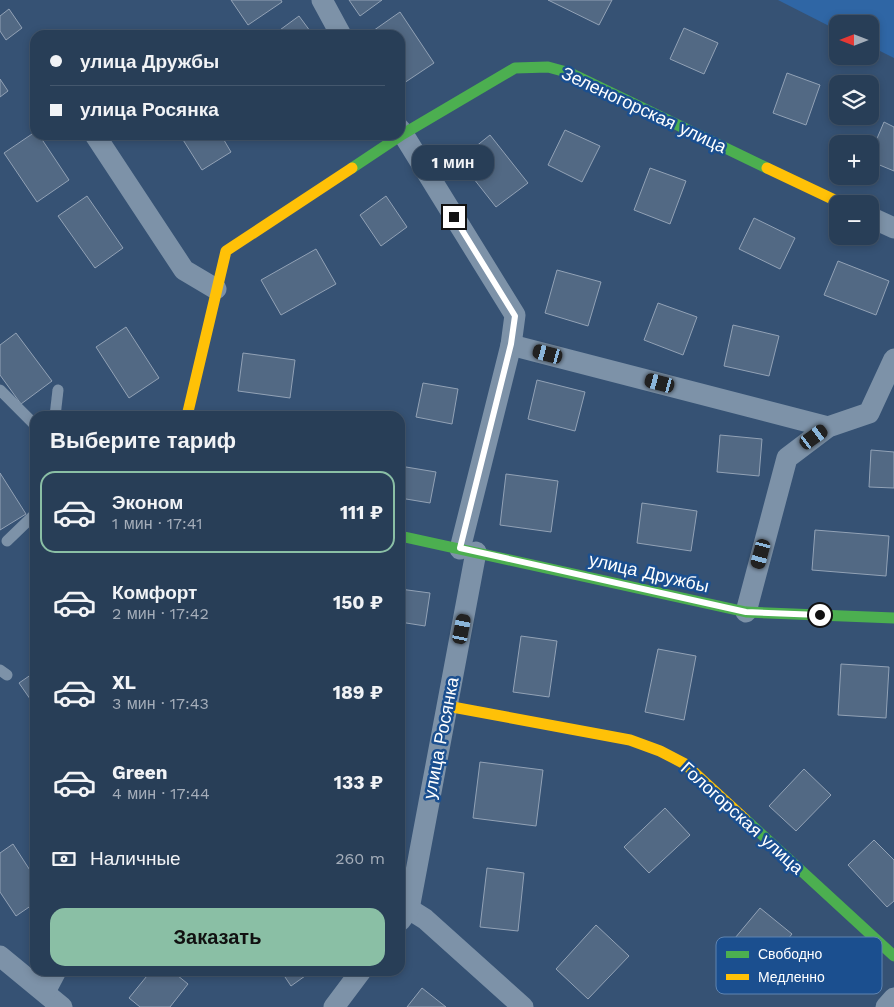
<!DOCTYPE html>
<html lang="ru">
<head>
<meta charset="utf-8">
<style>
  :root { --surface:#283e57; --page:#344961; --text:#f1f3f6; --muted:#a5aeba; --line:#44576d; --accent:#8abfa5 }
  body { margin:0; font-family:"Work Sans",sans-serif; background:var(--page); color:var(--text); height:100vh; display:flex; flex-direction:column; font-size:19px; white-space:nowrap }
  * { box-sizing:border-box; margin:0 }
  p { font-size:16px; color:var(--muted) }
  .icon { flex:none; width:28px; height:28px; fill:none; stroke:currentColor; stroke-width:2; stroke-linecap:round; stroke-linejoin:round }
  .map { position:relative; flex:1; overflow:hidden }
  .sheet { position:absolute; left:30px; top:411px; width:375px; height:565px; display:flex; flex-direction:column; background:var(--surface); border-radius:15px; box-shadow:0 2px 8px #0003,0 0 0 1px var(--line) }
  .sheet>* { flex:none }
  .top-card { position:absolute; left:30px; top:30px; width:375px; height:110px; border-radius:15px; box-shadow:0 2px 8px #0003,0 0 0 1px var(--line); display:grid; align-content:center; height:110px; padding:0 20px; background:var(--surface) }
  .needle { width:32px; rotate:270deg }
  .fabs { position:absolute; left:829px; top:15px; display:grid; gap:10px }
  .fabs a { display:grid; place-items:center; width:50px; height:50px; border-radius:10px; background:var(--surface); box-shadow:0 2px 8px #0003,0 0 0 1px var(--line); font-size:25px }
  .end { position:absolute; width:22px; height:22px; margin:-11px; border:6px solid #fff; background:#111; box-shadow:0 0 0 2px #111 }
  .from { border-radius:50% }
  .bubble { position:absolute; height:35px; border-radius:15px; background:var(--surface); box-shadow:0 2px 8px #0003,0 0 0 1px var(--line); font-size:16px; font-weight:700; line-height:35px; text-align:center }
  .car { position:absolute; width:15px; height:30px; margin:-15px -8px; border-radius:6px; box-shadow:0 0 4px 1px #0007; background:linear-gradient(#222 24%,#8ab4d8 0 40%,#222 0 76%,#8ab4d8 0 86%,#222 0) }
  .top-card b { display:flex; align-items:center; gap:18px; height:48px; font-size:19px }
  .top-card b+b { border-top:1px solid var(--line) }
  .top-card i { width:12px; height:12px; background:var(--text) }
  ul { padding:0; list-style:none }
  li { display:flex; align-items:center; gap:15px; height:82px; margin:0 10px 8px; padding:0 10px; border:2px solid transparent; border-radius:15px }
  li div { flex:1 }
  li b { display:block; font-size:19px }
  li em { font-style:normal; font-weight:700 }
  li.current { border-color:var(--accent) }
  li>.icon { width:45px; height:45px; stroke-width:1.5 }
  h2 { padding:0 20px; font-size:22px; line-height:60px }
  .pay { display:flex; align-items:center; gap:12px; height:55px; padding:0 20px; font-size:19px }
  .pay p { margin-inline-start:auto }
  .button { display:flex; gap:10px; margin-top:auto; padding:10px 20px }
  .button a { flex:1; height:58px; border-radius:15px; background:var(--accent); color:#111; font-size:20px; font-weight:700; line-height:58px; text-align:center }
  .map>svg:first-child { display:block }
  .green { fill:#2f66a5 }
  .building { fill:#526984; stroke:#92a2b6 }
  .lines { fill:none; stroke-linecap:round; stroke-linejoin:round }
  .lane { stroke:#7d92a8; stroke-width:11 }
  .street { stroke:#7d92a8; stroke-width:21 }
  .fast { stroke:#4caf50; stroke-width:11 }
  .slow { stroke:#ffc107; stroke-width:11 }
  .route { stroke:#fff; stroke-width:6 }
  .labels { text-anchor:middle; stroke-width:5; stroke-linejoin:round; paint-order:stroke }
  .street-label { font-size:18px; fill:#fff; stroke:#1b4f8f }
  .key { fill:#1b4f8f; stroke:#5f84b1; stroke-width:1 }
  .key-label { font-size:14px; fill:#fff }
</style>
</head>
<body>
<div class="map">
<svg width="894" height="1007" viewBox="0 0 894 1007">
  <rect width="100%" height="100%" fill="#365274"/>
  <path class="green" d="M778,0H894V58L870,46V24H838L837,30Z"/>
  <g class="building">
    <path d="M231,0H281L282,2L248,25Z"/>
    <path d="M349,0H382L360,16Z"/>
    <path d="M548,0H612L599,25Z"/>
    <path d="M9,9L22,28L6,40L0,31V16Z"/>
    <path d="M400,12L434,63L404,83L400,77V35H372L370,33Z"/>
    <path d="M299,16L313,35H273Z"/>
    <path d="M684,28L718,43L704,74L670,59Z"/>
    <path d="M787,73L820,85L806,125L773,113Z"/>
    <path d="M0,79L8,91L0,97Z"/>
    <path d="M884,122L894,127V171L870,161V155Z"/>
    <path d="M565,130L600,146L582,182L548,165Z"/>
    <path d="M35,132V135H39L69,180L37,202L4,153Z"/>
    <path d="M180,135H221L231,152L202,170Z"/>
    <path d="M490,135L528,183L496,207L459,160Z"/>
    <path d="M650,168L686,181L670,224L634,210Z"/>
    <path d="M87,196L123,248L95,268L58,216Z"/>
    <path d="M386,196L407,227L381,246L360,215Z"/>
    <path d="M754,218L795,238L780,269L739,249Z"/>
    <path d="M316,249L336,284L281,315L261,280Z"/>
    <path d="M838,261L889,281L876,315L824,295Z"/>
    <path d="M557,270L601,282L588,326L545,313Z"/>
    <path d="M658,303L697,317L683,355L644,340Z"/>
    <path d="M733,325L779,336L769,376L724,366Z"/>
    <path d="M126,327L159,378L129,398L96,347Z"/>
    <path d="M16,333L52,381L21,404L0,375V345Z"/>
    <path d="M243,353L295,360L290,398L238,391Z"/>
    <path d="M537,380L585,392L575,431L528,419Z"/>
    <path d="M423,383L458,389L452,424L416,417Z"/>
    <path d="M720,435L762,439L759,476L717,472Z"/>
    <path d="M871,450L894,452V488L869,487Z"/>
    <path d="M400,466L436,472L430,503L400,498Z"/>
    <path d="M0,473L26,514L0,530Z"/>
    <path d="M506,474L558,481L551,532L500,525Z"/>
    <path d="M642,503L697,511L691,551L637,543Z"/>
    <path d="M815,530L889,536L886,576L812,570Z"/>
    <path d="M400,589L430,593L425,626L400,622Z"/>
    <path d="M521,636L557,641L549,697L513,692Z"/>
    <path d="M658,649L696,656L684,720L645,712Z"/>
    <path d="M841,664L889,667L886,718L838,715Z"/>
    <path d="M35,672V706L19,683Z"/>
    <path d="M480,762L543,770L536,826L473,818Z"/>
    <path d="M804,769L831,795L796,831L769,806Z"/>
    <path d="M665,808L690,835L649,873L624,847Z"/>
    <path d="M874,840L894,860V901L887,907L848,865Z"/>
    <path d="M13,844L35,878V903L16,916L0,892V853Z"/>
    <path d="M487,868L524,873L518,931L480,927Z"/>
    <path d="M760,908L792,934L762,970L730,944Z"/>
    <path d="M596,925L629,956L588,999L556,969Z"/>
    <path d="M151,971H172L188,984L170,1007H140L129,998Z"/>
    <path d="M281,971H312L291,986Z"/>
    <path d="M422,988L446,1007H407Z"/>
  </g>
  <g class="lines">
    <g class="lane">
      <path d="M0,390L35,425"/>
      <path d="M55,416L58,390"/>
      <path d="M7,541L35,514"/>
      <path d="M0,670L7,675"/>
    </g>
    <g class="street">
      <path d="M322,0L341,35"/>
      <path d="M400,129L515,315L511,345L460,549"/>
      <path d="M95,135L184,270L216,289"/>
      <path d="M870,217L894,228"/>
      <path d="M511,345L828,427"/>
      <path d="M746,612L787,458L828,427L869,413L894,359"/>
      <path d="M409,909L425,919L523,1007"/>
      <path d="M400,921L409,909L476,552"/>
      <path d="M0,956L62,1007"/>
      <path d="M45,992L56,971"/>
      <path d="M334,1007L361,971"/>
      <path d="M886,1007L894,998"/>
    </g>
    <g class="fast">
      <path d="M352,168L403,134L515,68L548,67L570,73L767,168"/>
      <path d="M400,536L746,612L894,618"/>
      <path d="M745,819L894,956"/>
    </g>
    <g class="slow">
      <path d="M767,168L843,204"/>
      <path d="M187,416L226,251L352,168"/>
      <path d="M447,706L630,740L660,751L685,764L745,819"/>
    </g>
  </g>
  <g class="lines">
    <path class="route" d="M454,217L515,316L511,344L460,548L746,612L820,615"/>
  </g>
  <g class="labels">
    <g class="street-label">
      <text transform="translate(644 110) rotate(25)" y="6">Зеленогорская улица</text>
      <text transform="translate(649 573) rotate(13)" y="6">улица Дружбы</text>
      <text transform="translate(441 738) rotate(-79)" y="6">улица Росянка</text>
      <text transform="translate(742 818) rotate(42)" y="6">Гологорская улица</text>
    </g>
  </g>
  <rect x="716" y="937" width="166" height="57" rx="8" class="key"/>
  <rect x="726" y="951" width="23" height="7" fill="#4caf50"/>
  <rect x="726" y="974" width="23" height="6" fill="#ffc107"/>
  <g class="key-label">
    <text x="758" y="959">Свободно</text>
    <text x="758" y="982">Медленно</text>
  </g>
</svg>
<div class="fabs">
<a><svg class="needle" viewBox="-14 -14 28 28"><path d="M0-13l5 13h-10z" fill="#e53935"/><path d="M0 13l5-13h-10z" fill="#a5aeba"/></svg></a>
<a><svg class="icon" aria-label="layers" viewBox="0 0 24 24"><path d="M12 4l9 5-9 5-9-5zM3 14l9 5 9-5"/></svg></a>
<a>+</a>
<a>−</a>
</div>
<i class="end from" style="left:820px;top:615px"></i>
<i class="end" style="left:454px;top:217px"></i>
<div class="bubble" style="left:412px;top:145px;width:82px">1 мин</div>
<i class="car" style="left:548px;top:354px;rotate:285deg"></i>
<i class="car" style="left:660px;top:383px;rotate:285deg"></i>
<i class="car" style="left:814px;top:437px;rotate:54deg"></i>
<i class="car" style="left:761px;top:554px;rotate:195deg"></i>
<i class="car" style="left:462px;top:629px;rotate:11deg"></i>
<div class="top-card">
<b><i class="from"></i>улица Дружбы</b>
<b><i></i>улица Росянка</b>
</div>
<section class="sheet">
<h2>Выберите тариф</h2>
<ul>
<li class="current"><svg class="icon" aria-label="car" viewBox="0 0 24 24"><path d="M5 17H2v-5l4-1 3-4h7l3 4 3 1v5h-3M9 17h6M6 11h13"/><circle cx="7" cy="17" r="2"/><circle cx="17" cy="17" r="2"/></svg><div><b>Эконом</b><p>1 мин · 17:41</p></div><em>111 ₽</em></li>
<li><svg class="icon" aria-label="car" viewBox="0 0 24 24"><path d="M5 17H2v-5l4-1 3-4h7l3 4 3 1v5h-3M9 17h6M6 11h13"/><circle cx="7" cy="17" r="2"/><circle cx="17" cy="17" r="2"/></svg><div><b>Комфорт</b><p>2 мин · 17:42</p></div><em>150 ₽</em></li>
<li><svg class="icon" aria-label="car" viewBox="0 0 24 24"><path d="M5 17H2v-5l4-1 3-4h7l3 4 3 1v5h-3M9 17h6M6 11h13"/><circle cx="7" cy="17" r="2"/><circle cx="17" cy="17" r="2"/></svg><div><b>XL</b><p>3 мин · 17:43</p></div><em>189 ₽</em></li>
<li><svg class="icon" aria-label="car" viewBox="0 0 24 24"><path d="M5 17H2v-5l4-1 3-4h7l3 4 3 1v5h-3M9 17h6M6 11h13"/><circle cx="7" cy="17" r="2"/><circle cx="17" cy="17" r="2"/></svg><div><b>Green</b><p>4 мин · 17:44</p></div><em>133 ₽</em></li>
</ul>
<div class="pay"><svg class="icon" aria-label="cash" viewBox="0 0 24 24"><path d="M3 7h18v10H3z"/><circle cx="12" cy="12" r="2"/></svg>Наличные<p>260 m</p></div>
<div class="button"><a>Заказать</a></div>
</section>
</div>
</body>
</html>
